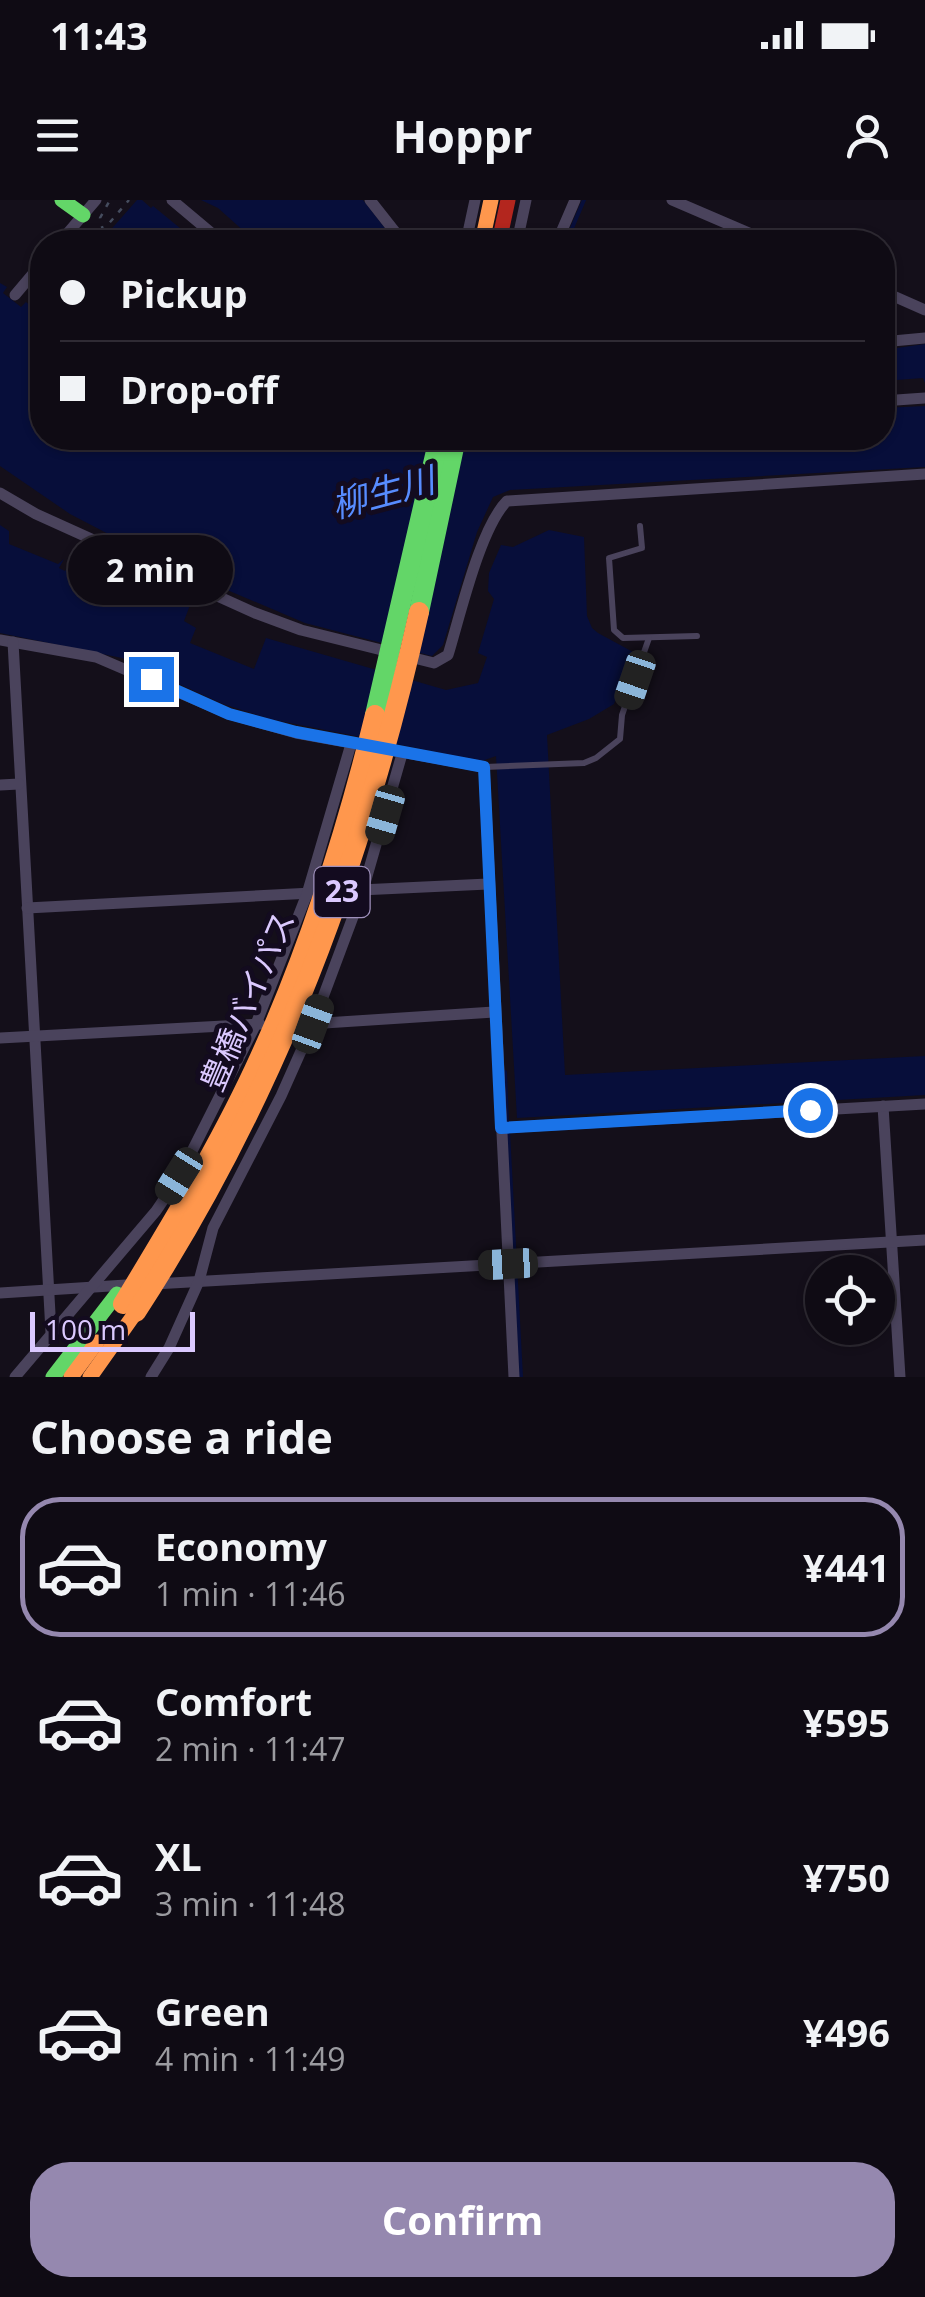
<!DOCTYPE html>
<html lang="en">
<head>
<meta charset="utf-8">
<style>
  :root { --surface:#0f0b14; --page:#18141d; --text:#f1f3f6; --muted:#9b9ba0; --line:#2f2b34; --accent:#9588af }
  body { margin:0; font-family:"Open Sans","Noto Sans JP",sans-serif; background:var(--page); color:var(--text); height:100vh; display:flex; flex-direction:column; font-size:38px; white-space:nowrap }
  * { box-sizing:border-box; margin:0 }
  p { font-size:32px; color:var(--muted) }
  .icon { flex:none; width:55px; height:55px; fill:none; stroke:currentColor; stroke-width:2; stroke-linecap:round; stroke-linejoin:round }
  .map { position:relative; height:1177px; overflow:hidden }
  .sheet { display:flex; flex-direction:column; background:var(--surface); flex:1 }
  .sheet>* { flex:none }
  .banner { position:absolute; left:30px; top:30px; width:865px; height:220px; border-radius:40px; box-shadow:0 2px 8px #0004,0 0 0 2px var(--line); display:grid; align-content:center; height:220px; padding:0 30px; background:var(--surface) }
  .tools { position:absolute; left:805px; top:1055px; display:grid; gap:20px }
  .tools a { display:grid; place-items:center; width:90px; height:90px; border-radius:50%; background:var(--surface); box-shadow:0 2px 8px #0004,0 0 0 2px var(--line); font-size:50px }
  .scale { position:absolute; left:30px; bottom:25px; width:165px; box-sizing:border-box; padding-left:10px; border:5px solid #dbc9ff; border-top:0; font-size:28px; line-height:35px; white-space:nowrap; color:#dbc9ff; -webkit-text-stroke:8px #130b1f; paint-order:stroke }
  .end { position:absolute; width:45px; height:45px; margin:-22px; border:12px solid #1a73e8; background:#fff; box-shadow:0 0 0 5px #fff }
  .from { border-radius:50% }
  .bubble { position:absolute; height:70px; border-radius:35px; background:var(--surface); box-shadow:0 2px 8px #0004,0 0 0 2px var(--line); font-size:32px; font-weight:700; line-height:70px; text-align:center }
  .car { position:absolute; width:30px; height:60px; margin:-30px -15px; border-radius:12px; box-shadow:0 0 8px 2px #0007; background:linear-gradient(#222 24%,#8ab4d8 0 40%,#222 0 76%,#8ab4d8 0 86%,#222 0) }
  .banner b { display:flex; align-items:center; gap:35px; height:95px; font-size:38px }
  .banner b+b { border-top:2px solid var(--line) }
  .banner i { width:25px; height:25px; background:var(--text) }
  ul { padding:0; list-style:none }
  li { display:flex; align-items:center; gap:30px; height:140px; margin:0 20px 15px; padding:0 10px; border:5px solid transparent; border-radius:40px }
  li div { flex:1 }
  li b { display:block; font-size:38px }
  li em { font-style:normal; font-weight:700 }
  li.on { border-color:var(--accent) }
  li>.icon { width:90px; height:90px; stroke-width:1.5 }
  h2 { padding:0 30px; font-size:45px; line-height:120px }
  .button { display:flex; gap:20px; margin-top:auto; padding:20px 30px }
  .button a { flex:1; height:115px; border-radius:40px; background:var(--accent); color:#fff; font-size:40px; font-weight:700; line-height:115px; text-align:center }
  .status { display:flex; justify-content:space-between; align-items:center; height:70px; padding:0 50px; background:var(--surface); direction:ltr }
  .status svg { height:28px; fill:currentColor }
  header { display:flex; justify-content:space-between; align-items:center; height:130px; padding:0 30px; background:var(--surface); font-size:45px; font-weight:700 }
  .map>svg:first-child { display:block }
  .water { fill:#070e3a }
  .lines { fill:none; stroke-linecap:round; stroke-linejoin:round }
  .stream { stroke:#070e3a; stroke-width:4 }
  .path { stroke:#454c5e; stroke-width:2.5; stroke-dasharray:5 8; stroke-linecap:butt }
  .lane { stroke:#4a435c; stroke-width:6 }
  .street { stroke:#4a435c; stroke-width:11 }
  .fast { stroke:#63d668; stroke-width:15 }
  .slow { stroke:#ff974d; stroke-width:15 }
  .jam { stroke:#b3261e; stroke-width:15 }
  .fast-bridge { stroke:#63d668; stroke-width:20 }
  .slow-bridge { stroke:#ff974d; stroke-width:20 }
  .route { stroke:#1a73e8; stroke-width:12 }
  .labels { text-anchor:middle; stroke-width:10; stroke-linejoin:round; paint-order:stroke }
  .shield { fill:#130b1f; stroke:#9f90bc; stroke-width:2.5 }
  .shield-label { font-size:30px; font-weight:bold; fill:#dbc9ff }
  .street-label { font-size:32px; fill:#dbc9ff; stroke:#130b1f }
  .water-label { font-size:35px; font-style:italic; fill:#578cff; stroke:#130b1f }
</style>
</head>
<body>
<div class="status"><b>11:43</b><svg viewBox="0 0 49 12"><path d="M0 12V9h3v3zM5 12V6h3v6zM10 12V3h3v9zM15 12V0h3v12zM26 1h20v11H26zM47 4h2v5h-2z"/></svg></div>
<header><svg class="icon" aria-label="menu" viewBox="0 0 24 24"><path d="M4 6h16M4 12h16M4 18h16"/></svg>Hoppr<svg class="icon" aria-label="person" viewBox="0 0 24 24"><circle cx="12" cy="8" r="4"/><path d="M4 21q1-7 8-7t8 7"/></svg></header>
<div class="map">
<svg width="925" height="1177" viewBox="0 0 925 1177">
  <rect width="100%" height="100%" fill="#140f1a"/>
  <g class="water">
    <path d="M137,0H142L151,8L153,6L197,42H100Z"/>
    <path d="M201,0H363L396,42H256L218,8Z"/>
    <path d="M0,83L7,87L3,93L21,107L26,102L39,113L42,109V238H882L883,208L925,206V267L510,290L493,297L477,332L443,445L432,456L305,423L166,364L70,314L0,266Z"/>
    <path d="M925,144V183L923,178L883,181V150Z"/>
    <path d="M0,325L9,331V344L58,364L64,359L59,368L65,371L69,365L89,374L103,370L190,405L184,421L196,428L190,443L254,469L266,438L446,490L478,483L487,457L478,453L494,399L488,391L489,373L501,345L513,347L549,330L584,337L587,416L592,428L598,433L633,452L614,504L589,519L547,535L565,875L925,856V895L517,918L496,556L482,561L270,519L223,504L122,458L0,433Z"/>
  </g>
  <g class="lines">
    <g class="stream">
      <path d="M566,42L584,0"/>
      <path d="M505,872L507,923"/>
      <path d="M508,932L521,1177"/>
    </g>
    <g class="path">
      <path d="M103,31L100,18L110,0"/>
      <path d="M93,42L129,0"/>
      <path d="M38,106L42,100"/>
    </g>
    <g class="lane">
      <path d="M640,326L642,348L609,358L614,430L623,438L697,436"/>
      <path d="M485,567L584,563L596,558L620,539L622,515L649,438"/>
    </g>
    <g class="street">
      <path d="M172,0L222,42"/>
      <path d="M370,0L403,42"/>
      <path d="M672,0L770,42"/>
      <path d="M60,42L96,0"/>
      <path d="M466,42L475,0"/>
      <path d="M517,42L526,0"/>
      <path d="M557,42L575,0"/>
      <path d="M882,91L925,110"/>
      <path d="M15,95L42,63"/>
      <path d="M882,142L925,138"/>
      <path d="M882,201L925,198"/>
      <path d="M0,293L36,314L255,413L301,430L434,463L448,455C460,416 480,328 507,301L925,274"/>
      <path d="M0,440L96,457L229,514L296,533L484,567L514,1177"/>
      <path d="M13,442L51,1132"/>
      <path d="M0,585L19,584"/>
      <path d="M360,690L488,684"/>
      <path d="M27,708L312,693"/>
      <path d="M309,824L494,812"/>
      <path d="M0,838L260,824"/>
      <path d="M883,906L900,1177"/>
      <path d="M501,928L925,904"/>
      <path d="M154,1084L925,1040"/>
      <path d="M0,1093L126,1085"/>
      <path d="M15,1177L156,1011L179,977L256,824L307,694L351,544"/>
      <path d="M151,1177L169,1148L199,1081L213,1028L281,896L313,824L363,690L402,554"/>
    </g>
    <g class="fast">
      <path d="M62,0L83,15"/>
      <path d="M53,1177L117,1094"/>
    </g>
    <g class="slow">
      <path d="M482,42L491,0"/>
      <path d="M71,1177L97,1142"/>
      <path d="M90,1177L136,1112"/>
    </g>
    <path class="jam" d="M499,42L508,0"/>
    <g class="fast-bridge">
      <path d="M419,412L456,238"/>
      <path d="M375,515L439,238"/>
    </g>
    <g class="slow-bridge">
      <path d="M123,1104C169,1028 216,951 254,870C307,757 345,637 375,515"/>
      <path d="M136,1112C277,896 363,663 419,412"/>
    </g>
  </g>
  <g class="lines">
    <path class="route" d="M151,479L229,514L296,532L484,567L501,928L810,910"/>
  </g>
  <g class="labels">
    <rect class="shield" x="314.5" y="667" width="55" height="50" rx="8"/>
    <g class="shield-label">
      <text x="342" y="702">23</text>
    </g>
    <g class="street-label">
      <text transform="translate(248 801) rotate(-67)" y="11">豊橋バイパス</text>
    </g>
    <g class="water-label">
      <text transform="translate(383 293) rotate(-15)" y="12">柳生川</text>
    </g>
  </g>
</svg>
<div class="tools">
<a><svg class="icon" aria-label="locate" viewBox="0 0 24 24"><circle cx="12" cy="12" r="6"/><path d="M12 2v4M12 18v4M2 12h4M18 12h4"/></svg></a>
</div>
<div class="scale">100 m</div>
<i class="end from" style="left:810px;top:910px"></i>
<i class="end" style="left:151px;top:479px"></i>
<div class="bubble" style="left:68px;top:335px;width:165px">2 min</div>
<i class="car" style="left:635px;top:480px;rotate:199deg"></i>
<i class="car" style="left:385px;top:615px;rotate:196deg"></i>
<i class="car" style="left:313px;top:824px;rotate:20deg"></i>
<i class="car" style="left:179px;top:976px;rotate:212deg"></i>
<i class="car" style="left:508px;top:1064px;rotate:267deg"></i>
<div class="banner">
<b><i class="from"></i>Pickup</b>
<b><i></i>Drop-off</b>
</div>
</div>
<section class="sheet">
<h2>Choose a ride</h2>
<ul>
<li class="on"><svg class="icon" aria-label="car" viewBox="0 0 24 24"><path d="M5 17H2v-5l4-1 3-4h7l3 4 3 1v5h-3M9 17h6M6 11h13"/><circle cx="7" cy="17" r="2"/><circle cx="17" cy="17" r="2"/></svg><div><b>Economy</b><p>1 min · 11:46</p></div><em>¥441</em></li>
<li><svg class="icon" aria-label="car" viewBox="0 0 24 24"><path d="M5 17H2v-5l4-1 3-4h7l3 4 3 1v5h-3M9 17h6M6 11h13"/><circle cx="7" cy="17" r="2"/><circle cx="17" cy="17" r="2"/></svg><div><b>Comfort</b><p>2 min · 11:47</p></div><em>¥595</em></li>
<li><svg class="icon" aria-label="car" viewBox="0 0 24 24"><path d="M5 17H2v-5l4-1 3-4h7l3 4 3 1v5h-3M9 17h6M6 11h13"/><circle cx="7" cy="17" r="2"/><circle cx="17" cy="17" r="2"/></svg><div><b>XL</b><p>3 min · 11:48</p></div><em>¥750</em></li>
<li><svg class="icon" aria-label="car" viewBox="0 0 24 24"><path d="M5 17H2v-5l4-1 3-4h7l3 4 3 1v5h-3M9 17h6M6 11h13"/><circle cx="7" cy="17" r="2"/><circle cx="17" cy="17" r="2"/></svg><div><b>Green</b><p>4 min · 11:49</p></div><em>¥496</em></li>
</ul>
<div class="button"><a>Confirm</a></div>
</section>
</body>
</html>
